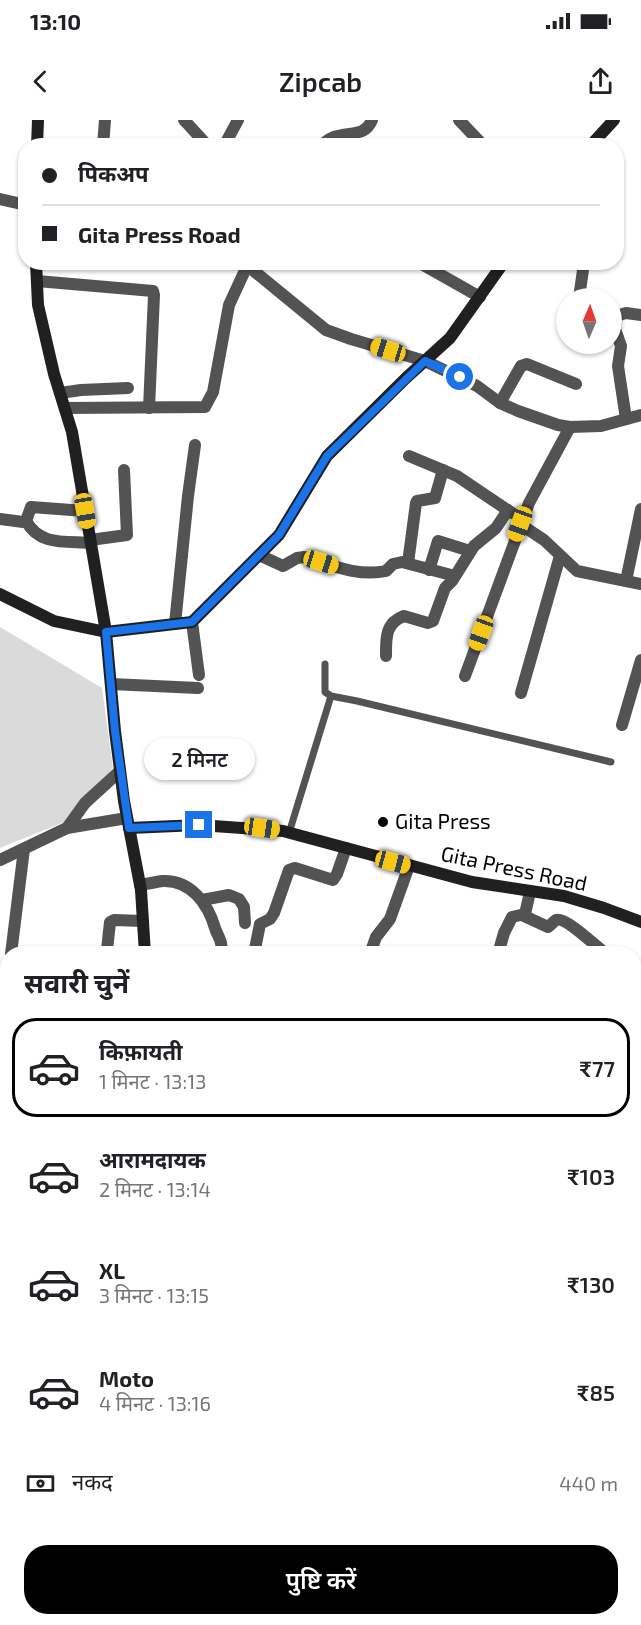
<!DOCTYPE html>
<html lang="hi">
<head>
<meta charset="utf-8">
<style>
  :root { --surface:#fff; --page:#f2f2f2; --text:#202124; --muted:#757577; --line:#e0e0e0; --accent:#000 }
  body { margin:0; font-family:"Exo 2","Noto Sans Devanagari",sans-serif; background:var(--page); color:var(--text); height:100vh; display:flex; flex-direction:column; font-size:22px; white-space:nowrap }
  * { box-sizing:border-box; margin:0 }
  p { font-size:20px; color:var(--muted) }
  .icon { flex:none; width:33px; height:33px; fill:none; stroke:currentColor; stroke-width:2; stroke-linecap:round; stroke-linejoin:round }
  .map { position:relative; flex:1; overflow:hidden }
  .side { position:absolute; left:0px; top:826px; width:642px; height:680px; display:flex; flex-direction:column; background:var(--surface); border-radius:24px 24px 0 0; box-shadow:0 2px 4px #0004 }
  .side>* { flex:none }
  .hud { position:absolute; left:18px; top:18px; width:606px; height:132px; border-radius:24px; box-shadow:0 2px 4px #0004; display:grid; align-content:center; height:132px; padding:0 24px; background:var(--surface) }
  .needle { width:39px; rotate:2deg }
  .buttons { position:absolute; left:556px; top:168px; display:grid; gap:12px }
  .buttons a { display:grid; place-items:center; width:66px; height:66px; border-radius:50%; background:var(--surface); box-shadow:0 2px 4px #0004; font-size:30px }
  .end { position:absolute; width:27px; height:27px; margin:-14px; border:8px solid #1a73e8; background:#fff; box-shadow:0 0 0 3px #fff }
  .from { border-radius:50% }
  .bubble { position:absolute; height:42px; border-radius:21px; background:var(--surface); box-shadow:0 2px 4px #0004; font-size:20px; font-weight:600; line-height:42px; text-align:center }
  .car { position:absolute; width:18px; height:36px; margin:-18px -9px; border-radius:8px; box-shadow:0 0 4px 2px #0007; background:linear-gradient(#f5c518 24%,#345 0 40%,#f5c518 0 76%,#345 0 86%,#f5c518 0) }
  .hud b { display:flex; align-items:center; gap:21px; height:57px; font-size:22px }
  .hud b+b { border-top:2px solid var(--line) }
  .hud i { width:15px; height:15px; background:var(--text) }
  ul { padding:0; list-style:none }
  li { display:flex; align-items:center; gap:18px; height:99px; margin:0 12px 9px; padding:0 12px; border:3px solid transparent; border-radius:24px }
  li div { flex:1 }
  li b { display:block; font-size:22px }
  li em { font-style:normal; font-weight:600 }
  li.on { border-color:var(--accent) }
  li>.icon { width:54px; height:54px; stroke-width:1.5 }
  h2 { padding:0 24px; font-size:27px; line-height:72px }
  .pay { display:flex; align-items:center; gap:15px; height:66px; padding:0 24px; font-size:22px }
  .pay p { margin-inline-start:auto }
  .primary-button { display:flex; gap:12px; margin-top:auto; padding:12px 24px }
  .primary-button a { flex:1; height:69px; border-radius:24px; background:var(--accent); color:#fff; font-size:24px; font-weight:600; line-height:69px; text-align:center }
  .status { display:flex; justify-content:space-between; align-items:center; height:42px; padding:0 30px; background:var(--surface); direction:ltr }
  .status svg { height:16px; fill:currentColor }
  header { display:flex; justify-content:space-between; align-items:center; height:78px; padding:0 24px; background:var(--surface); font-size:27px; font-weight:600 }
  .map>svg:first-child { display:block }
  .green { fill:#dadada }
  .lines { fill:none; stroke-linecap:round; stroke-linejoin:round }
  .lane { stroke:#535353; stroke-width:7 }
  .street { stroke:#535353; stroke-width:12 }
  .secondary { stroke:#202020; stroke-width:12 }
  .route { stroke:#1a73e8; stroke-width:8 }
  .poi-dot { fill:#000; stroke:#fff; stroke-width:2 }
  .labels { text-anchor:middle; stroke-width:4.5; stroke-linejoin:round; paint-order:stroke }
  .poi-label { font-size:21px; fill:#000; stroke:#fff; text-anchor:start }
  .street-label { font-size:21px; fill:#000; stroke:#fff }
</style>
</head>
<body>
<div class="status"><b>13:10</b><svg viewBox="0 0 49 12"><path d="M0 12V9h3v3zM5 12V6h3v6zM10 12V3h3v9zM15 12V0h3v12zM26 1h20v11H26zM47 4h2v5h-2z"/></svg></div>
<header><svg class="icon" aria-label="back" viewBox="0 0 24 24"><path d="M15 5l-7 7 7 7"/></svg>Zipcab<svg class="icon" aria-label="share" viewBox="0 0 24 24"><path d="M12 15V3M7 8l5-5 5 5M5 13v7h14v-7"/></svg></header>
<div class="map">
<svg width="641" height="1505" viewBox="0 0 641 1505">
  <rect width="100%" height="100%" fill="#fff"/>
  <path class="green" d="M0,507L102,568L113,648L72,699L0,728Z"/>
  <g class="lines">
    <g class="lane">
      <path d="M325,544V572L331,576L357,581L611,642"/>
      <path d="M289,713L331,576"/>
    </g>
    <g class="street">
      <path d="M184,0L208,26"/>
      <path d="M459,0L479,21L480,26"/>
      <path d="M103,26L105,0"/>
      <path d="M224,26L238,0"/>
      <path d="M321,26C326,21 332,17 338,16C353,12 365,16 372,0"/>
      <path d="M0,79L26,85"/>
      <path d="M243,142L326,210L351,219L425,241L477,266L500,283L518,291L558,305L570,307L601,306L641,295"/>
      <path d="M418,142L480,177"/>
      <path d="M37,161L153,171L154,175L149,288"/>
      <path d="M579,178L583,150L581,142"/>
      <path d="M60,273L81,270L128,268"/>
      <path d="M500,283L521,246L527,244L576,264"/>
      <path d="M65,288L205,287L213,272L229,185L247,146"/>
      <path d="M626,299L618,246L621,226L615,209L616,200L619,195L626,193L641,195"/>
      <path d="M409,336L457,356L512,393"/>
      <path d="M0,399L23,402L26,401L31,387L85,391"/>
      <path d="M26,401C40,426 65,421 91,423"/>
      <path d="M520,404L544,420L577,451L641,464"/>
      <path d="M90,420L127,415L124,350"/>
      <path d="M259,435L283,446L297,438L304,437C331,445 358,457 386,451L393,444L402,442L455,456"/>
      <path d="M408,443L416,383L417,381L435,378L443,350"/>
      <path d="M429,450L438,421L470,431"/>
      <path d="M626,461L641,389"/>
      <path d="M192,502L199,555"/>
      <path d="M175,504L188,376L195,325"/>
      <path d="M386,536C386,518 385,503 404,496L428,503L433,501L445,468L452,461L474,426L496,408L508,390"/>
      <path d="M465,556L529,383L570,307"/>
      <path d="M111,564L198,568"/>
      <path d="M521,573L560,436"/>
      <path d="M622,605L641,540"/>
      <path d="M67,708L85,683L120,651"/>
      <path d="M0,740L67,708L127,698"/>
      <path d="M140,765C147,764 155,762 163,761C191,760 208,784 215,808C218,818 225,823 219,834"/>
      <path d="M202,780L229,775L239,779L244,787L245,803"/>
      <path d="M522,795L548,807C551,805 553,802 556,800C565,796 598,828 606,834"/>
      <path d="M11,834L24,729"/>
      <path d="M104,834L107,830L110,802L114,800L143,801"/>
      <path d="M254,834L260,804L270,799L274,793L289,750L295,748L333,760L337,754L346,728"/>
      <path d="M370,834L376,817L390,799L409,746"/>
      <path d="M498,834L504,813L512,797L525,794L530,772"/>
      <path d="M634,856L641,855"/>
      <path d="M0,866L8,852"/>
      <path d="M0,923C11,943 7,963 0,983"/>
      <path d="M634,966L641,964"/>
      <path d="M634,1033L641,1035"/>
      <path d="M0,1144L8,1146"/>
      <path d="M0,1245L6,1225L8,1204"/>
      <path d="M634,1263L641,1248"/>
      <path d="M0,1324L8,1325"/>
      <path d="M634,1391L641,1393"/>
      <path d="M0,1444L8,1435"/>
      <path d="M494,1498L503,1505"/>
      <path d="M143,1505L144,1498"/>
      <path d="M205,1505L207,1498"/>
      <path d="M289,1505L292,1498"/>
      <path d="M589,1505L590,1498"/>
    </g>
    <g class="secondary">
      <path d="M37,26L38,0"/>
      <path d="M590,26L614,0"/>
      <path d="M36,142L38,185L54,254L72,312L106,512L115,611L124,681L141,770L145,834"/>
      <path d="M0,474L54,501L106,512L192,502L279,415L327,336L406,258L450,218L504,142"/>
      <path d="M129,708L199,705L283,711L472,762L564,776L604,788L641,802"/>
      <path d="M634,1323L641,1325"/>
      <path d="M60,1498L61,1505"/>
      <path d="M396,1505L400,1498"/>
    </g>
  </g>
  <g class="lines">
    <path class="route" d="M199,705L129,708L115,611L106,512L192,502L279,415L327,336L425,241L460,257"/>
  </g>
  <circle class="poi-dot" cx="383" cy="702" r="6"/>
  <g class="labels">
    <g class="poi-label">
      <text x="395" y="709">Gita Press</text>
    </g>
    <g class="street-label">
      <text transform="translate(514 749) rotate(12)" y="7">Gita Press Road</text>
    </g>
  </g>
</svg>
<div class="buttons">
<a><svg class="needle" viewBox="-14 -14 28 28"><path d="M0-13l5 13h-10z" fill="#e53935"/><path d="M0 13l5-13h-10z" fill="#757577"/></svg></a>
</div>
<i class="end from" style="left:460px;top:257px"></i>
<i class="end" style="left:199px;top:705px"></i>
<div class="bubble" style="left:144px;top:618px;width:111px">2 मिनट</div>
<i class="car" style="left:388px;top:230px;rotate:287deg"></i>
<i class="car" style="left:85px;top:391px;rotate:170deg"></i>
<i class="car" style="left:520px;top:404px;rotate:200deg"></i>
<i class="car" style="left:321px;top:442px;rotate:107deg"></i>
<i class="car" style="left:481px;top:513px;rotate:200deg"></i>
<i class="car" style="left:262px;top:708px;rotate:98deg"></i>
<i class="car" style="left:393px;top:742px;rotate:105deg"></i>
<div class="hud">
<b><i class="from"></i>पिकअप</b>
<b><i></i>Gita Press Road</b>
</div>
<section class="side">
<h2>सवारी चुनें</h2>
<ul>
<li class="on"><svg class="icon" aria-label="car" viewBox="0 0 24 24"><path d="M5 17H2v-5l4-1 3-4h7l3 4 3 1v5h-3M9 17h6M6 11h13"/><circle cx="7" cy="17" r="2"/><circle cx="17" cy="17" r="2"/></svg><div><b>किफ़ायती</b><p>1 मिनट · 13:13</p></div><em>₹77</em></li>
<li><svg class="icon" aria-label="car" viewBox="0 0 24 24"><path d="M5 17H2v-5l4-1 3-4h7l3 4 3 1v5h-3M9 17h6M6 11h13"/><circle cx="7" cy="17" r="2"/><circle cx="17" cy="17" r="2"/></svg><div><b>आरामदायक</b><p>2 मिनट · 13:14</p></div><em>₹103</em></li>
<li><svg class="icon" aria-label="car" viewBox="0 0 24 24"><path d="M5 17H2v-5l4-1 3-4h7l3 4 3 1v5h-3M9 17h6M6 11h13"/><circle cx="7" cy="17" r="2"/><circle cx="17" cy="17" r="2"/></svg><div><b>XL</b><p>3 मिनट · 13:15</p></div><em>₹130</em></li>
<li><svg class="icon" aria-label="car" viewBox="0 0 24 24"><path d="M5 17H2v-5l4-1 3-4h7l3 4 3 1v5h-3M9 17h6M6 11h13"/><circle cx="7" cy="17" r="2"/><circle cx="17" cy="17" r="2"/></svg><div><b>Moto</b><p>4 मिनट · 13:16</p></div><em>₹85</em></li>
</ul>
<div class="pay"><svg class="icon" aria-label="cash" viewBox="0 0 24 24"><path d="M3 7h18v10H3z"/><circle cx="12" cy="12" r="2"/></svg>नकद<p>440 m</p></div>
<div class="primary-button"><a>पुष्टि करें</a></div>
</section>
</div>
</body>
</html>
